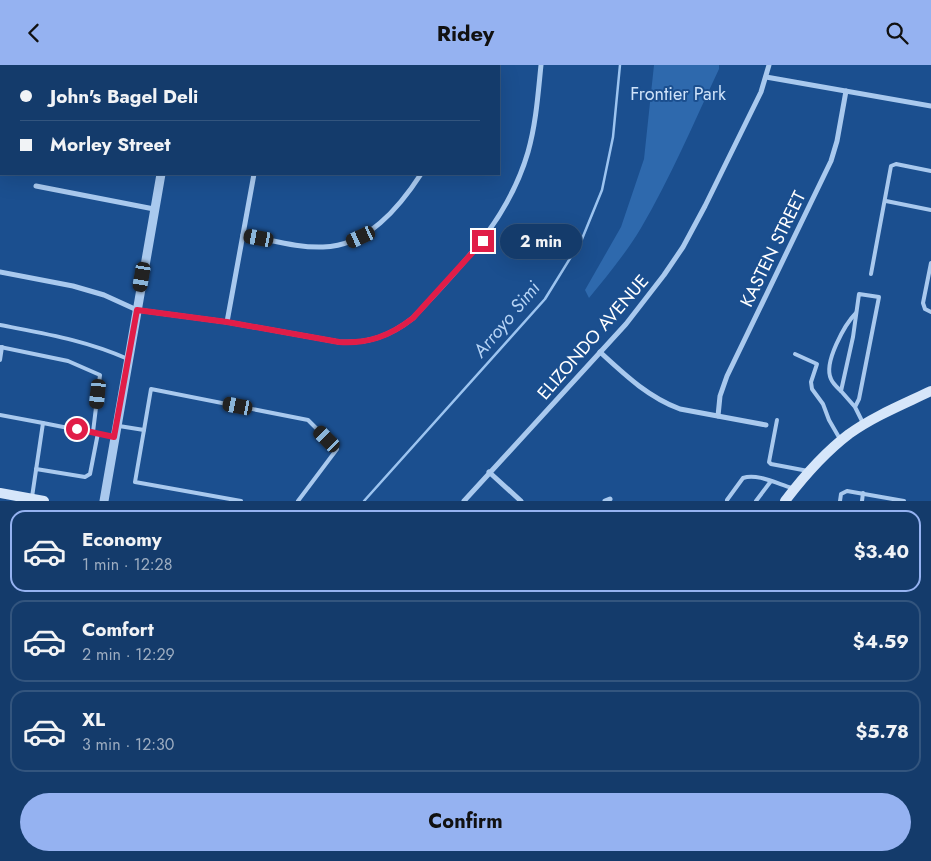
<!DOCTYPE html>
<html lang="en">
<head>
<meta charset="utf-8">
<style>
  :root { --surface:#143b6b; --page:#1d4271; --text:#f1f3f6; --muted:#9dadc1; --line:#33557e; --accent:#95b2f1 }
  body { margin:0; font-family:Jost,sans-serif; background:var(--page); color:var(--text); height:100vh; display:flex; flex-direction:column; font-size:19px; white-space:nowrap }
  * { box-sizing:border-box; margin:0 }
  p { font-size:16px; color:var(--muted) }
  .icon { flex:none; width:28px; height:28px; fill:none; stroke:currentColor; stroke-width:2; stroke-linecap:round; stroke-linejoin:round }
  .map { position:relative; height:436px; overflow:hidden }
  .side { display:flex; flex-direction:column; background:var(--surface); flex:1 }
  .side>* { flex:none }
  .banner { position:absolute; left:0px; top:0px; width:500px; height:110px; box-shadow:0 5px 20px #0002,0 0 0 1px var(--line); display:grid; align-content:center; height:110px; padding:0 20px; background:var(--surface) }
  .end { position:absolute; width:22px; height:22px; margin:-11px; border:6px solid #e11d48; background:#fff; box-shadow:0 0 0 2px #fff }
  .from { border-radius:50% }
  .bubble { position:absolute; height:35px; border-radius:18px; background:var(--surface); box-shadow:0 5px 20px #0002,0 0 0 1px var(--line); font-size:16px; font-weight:700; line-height:35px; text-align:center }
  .car { position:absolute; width:15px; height:30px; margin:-15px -8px; border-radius:6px; box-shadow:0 0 4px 1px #0007; background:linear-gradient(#222 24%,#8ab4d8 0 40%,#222 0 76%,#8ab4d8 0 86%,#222 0) }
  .banner b { display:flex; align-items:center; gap:18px; height:48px; font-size:19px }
  .banner b+b { border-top:1px solid var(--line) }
  .banner i { width:12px; height:12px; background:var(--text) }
  ul { padding:9px 0 0; list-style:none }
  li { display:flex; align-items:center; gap:15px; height:82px; margin:0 10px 8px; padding:0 10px; border:2px solid var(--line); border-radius:15px }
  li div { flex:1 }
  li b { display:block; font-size:19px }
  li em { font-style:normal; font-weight:700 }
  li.current { border-color:var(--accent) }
  li>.icon { width:45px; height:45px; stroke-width:1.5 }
  .button { display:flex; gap:10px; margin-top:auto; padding:10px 20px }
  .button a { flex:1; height:58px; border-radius:30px; background:var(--accent); color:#111; font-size:20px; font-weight:700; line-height:58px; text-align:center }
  header { display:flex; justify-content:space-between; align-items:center; height:65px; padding:0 20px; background:var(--accent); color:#111; font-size:22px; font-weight:700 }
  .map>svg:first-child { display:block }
  .green { fill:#2e69ad }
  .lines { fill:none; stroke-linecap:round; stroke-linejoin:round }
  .stream { stroke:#9cc4f0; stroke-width:2.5 }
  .service { stroke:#a9c9ee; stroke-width:4 }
  .minor { stroke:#a9c9ee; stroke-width:5 }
  .tertiary { stroke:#a9c9ee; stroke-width:9 }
  .secondary { stroke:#d6e6fa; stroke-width:10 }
  .route { stroke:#e11d48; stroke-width:6 }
  .labels { text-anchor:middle; stroke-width:4; stroke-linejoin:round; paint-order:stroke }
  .park-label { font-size:18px; fill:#cfe3fa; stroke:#1b4f8f }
  .street-label { font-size:18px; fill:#fff; stroke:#1b4f8f }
  .water-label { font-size:19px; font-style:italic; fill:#b5d3f5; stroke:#1b4f8f }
</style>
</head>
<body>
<header><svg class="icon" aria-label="back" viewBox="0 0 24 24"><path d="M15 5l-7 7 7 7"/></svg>Ridey<svg class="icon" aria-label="search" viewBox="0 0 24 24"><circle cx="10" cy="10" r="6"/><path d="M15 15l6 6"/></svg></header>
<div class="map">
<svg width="931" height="436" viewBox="0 0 931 436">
  <rect width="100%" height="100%" fill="#1b4f8f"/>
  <path class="green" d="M654,0H719V4C694,57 671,112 641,163C626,188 607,211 589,233L585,225L621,162L644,94Z"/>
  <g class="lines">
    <path class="stream" d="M364,436L545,234L582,174L602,125L613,72L620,0"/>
    <g class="service">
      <path d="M886,136L931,145"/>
      <path d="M931,198L923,238L925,244L931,247"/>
      <path d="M871,209L891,101L896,99L931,106"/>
      <path d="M0,260C46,269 85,275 128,294"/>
      <path d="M0,282L68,296L100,310L93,367"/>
      <path d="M795,289L817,299L811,317L812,324L823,339L829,355L840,374"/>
      <path d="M0,295L2,282"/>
      <path d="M841,326C838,323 833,319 831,314C823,298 845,259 856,248"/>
      <path d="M855,342L859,334L879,232L859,229L853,272L841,326L855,342L863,358"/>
      <path d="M0,350L43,358"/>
      <path d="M777,355L769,397L771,399L808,406"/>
      <path d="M119,361L144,365L151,324L308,355L337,384L298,436"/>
      <path d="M144,365L135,417L241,436"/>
      <path d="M36,404L85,412L90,409L98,368"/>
      <path d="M32,432L43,358L114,372"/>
      <path d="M727,435L743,413C757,408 778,419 792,423"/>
      <path d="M756,436L771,416"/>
      <path d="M840,436L841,429L847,426L904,436"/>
      <path d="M862,436L863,428"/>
    </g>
    <g class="minor">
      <path d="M272,1V0"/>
      <path d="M363,1V0"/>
      <path d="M454,1V0"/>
      <path d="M766,12L931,41"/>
      <path d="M36,121L154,144"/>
      <path d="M243,170C269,174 296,183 323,182C367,181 399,143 421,109"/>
      <path d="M0,207L73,221L104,230L137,245L227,257L339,277C368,279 390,271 413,253C460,202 508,156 528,87C536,59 538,29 541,0"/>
      <path d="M227,257L254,109"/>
      <path d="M600,287C625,310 648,332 680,344L766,360"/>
      <path d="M718,351L720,331L727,311L831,96L837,76L846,26"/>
      <path d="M489,407L521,436"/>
      <path d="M464,436L626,259L664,210L683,182L705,141L761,27L769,0"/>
      <path d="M605,436L610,434"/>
    </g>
    <g class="tertiary">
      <path d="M179,1V0"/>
      <path d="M104,436L161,109"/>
    </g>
    <g class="secondary">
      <path d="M0,428L44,436"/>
      <path d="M785,436C804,411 824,388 849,369C874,351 904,339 931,326"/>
    </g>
  </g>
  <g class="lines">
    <path class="route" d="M77,364L114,372L137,245L227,257L339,277C368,279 390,271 413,253L483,176"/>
  </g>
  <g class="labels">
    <g class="park-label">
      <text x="678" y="35">Frontier Park</text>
    </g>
    <g class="street-label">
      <text transform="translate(773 184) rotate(-64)" y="6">KASTEN STREET</text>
      <text transform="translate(593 272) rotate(-49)" y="6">ELIZONDO AVENUE</text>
    </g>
    <g class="water-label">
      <text transform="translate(506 254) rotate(-50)" y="7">Arroyo Simi</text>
    </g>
  </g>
</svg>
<i class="end from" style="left:77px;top:364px"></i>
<i class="end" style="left:483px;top:176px"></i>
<div class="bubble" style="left:500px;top:159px;width:82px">2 min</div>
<i class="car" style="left:361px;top:172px;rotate:245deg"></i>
<i class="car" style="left:259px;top:173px;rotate:280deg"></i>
<i class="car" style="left:142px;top:212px;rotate:190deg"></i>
<i class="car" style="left:98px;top:329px;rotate:186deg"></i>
<i class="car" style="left:238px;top:341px;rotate:281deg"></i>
<i class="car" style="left:327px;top:374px;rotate:315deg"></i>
<div class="banner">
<b><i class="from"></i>John's Bagel Deli</b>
<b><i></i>Morley Street</b>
</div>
</div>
<section class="side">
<ul>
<li class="current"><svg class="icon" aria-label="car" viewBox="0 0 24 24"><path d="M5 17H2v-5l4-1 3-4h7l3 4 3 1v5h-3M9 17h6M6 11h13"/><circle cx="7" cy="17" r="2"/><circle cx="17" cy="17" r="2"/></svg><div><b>Economy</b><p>1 min · 12:28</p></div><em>$3.40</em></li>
<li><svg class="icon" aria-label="car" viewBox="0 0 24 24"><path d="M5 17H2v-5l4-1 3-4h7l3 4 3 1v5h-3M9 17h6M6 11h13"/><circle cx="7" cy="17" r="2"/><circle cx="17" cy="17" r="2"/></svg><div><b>Comfort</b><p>2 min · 12:29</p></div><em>$4.59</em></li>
<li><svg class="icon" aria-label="car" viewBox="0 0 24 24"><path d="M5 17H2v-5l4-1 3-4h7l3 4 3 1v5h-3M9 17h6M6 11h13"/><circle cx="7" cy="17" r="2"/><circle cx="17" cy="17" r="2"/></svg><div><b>XL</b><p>3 min · 12:30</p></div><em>$5.78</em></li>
</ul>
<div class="button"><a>Confirm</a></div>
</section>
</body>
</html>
